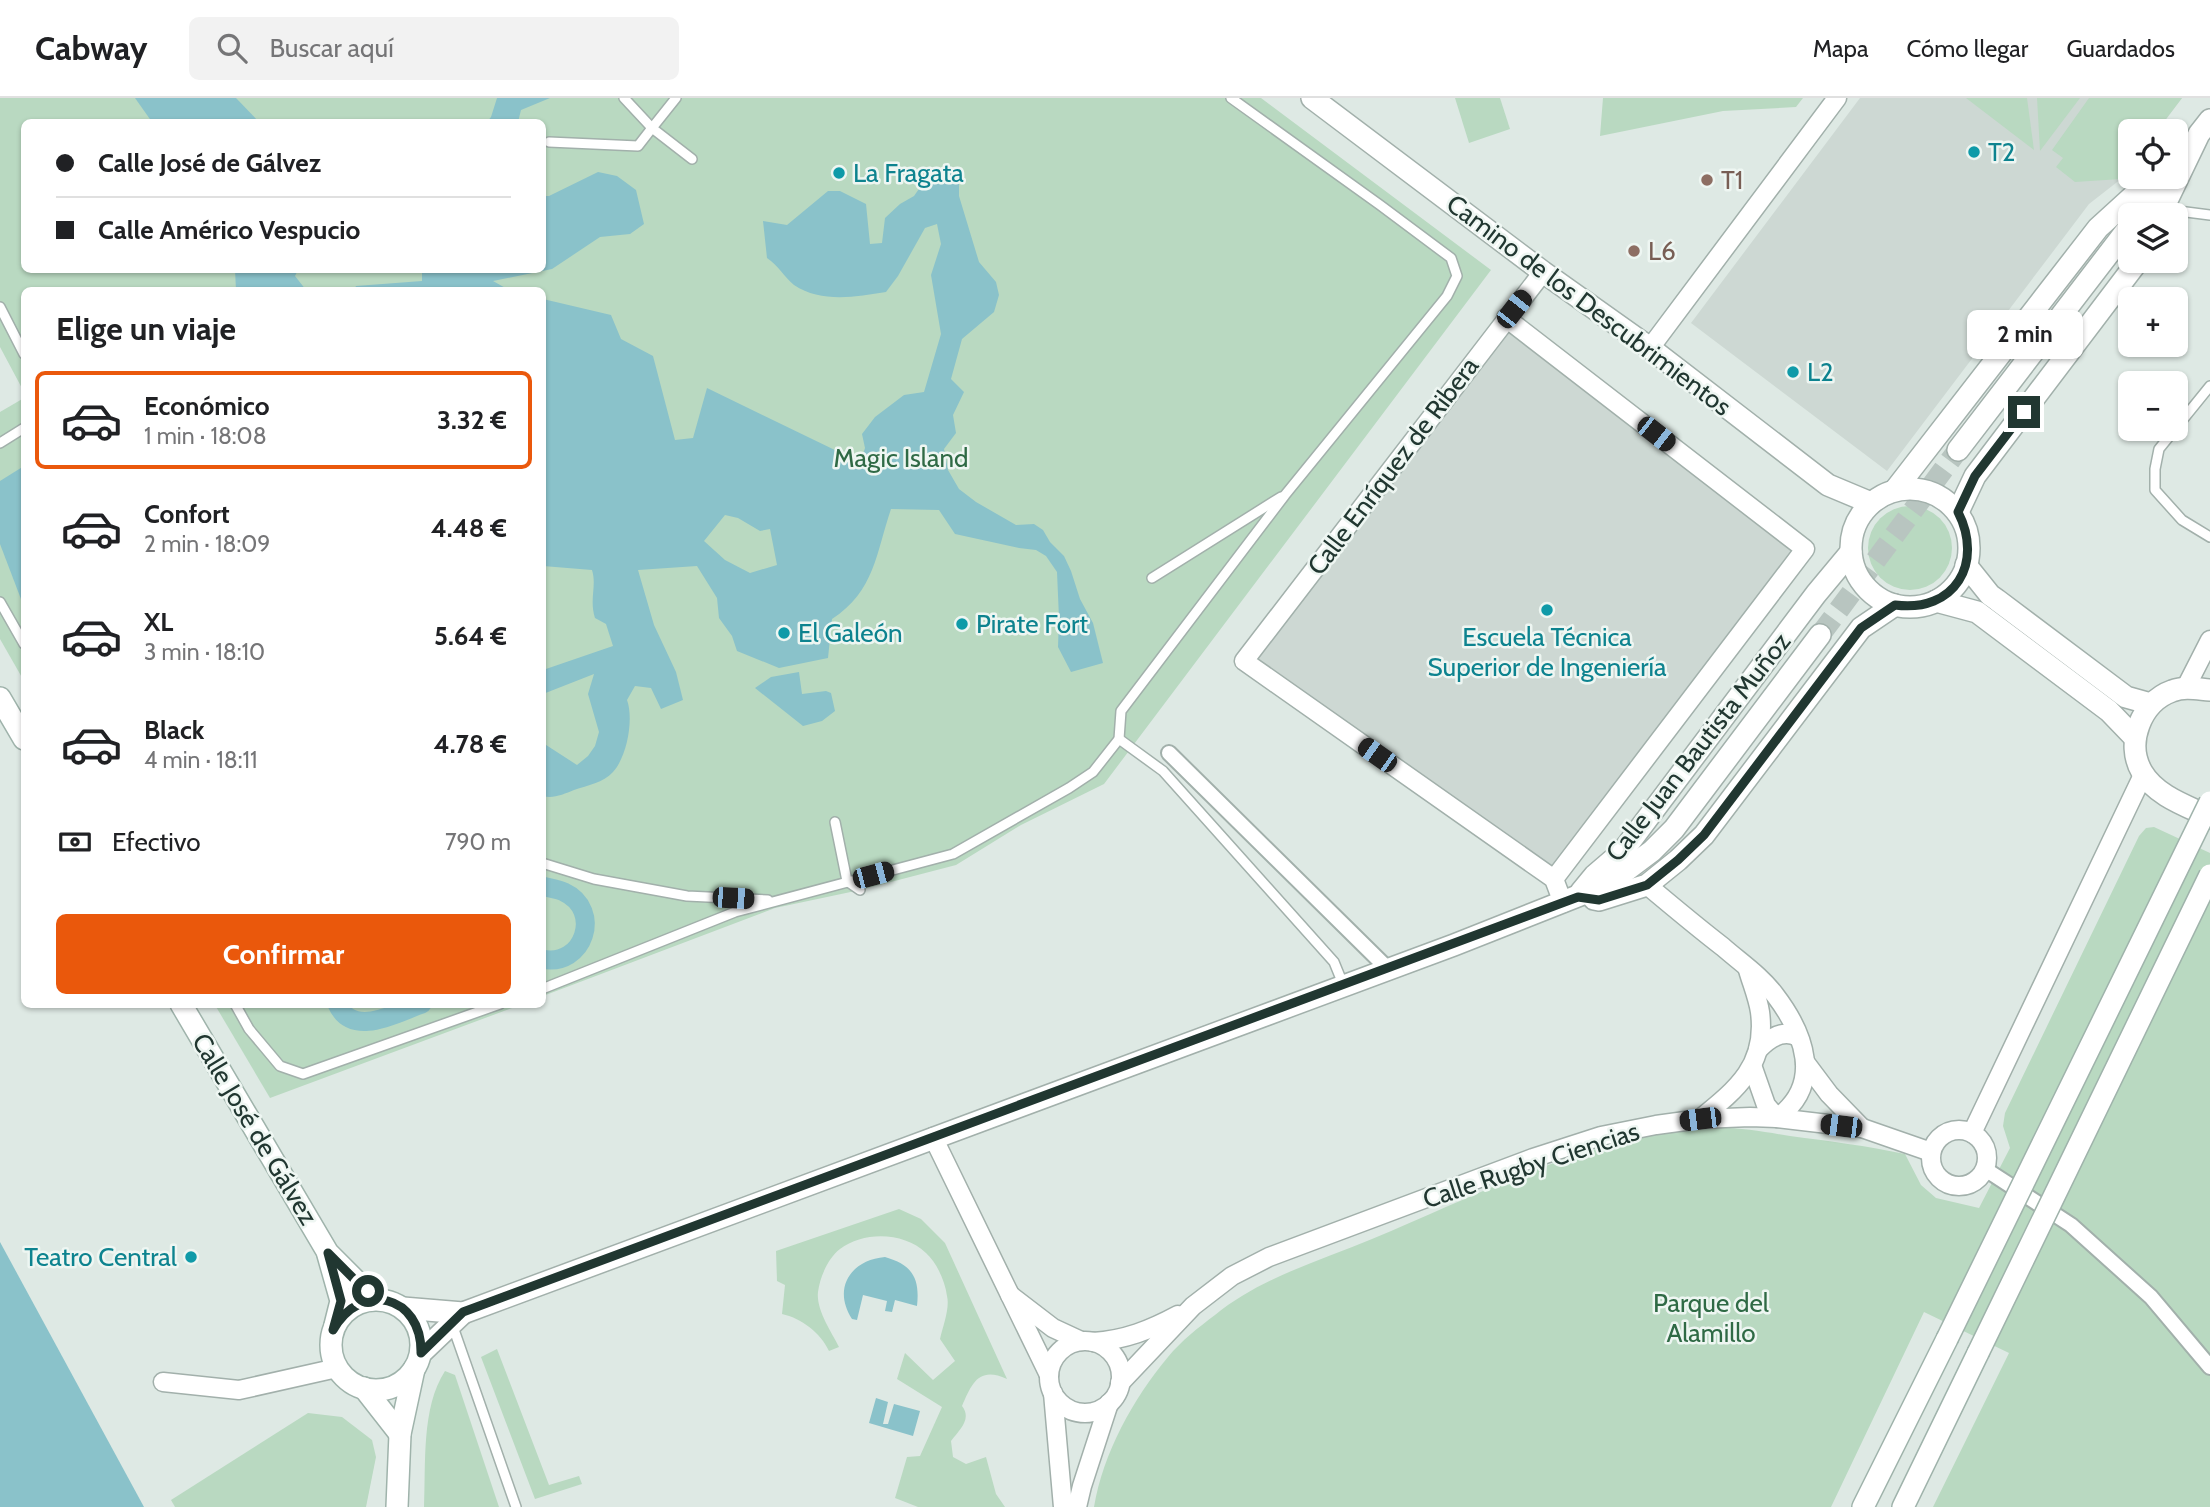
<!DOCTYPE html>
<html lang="es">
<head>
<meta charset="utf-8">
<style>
  :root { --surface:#fff; --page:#f2f2f2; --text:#202124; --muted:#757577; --line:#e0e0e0; --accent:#ea580c }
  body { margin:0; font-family:Cabin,sans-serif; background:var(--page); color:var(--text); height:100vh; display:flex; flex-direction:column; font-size:26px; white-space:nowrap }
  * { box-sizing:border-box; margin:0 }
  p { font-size:23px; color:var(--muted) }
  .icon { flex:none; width:38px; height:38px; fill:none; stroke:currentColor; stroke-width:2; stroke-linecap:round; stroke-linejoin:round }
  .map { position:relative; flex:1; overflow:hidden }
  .side { position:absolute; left:21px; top:189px; width:525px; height:721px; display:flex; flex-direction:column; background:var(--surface); border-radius:10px; box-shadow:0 2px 5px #0004 }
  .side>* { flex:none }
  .banner { position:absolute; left:21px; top:21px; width:525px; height:154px; border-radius:10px; box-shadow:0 2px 5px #0004; display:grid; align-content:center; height:154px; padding:0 35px; background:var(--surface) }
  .controls { position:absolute; left:2118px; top:21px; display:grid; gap:14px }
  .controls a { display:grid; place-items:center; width:70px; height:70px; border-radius:10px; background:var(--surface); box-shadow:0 2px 5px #0004; font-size:35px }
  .end { position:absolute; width:32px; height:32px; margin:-16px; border:9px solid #213731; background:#fff; box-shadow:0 0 0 4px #fff }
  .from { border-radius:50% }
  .bubble { position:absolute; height:49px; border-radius:10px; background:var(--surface); box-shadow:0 2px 5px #0004; font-size:23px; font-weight:700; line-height:49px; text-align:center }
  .car { position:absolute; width:21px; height:42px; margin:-21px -10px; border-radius:9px; box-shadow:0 0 5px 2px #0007; background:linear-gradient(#222 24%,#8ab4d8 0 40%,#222 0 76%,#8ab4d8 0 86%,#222 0) }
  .banner b { display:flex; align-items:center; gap:24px; height:66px; font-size:26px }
  .banner b+b { border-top:2px solid var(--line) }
  .banner i { width:18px; height:18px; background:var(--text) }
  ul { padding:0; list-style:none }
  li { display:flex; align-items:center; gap:21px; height:98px; margin:0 14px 10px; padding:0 21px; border:4px solid transparent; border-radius:10px }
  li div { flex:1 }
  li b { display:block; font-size:26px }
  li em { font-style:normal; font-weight:700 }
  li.selected { border-color:var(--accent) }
  li>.icon { width:63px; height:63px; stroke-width:1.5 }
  h2 { padding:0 35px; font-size:32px; line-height:84px }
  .pay { display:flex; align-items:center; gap:18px; height:77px; padding:0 35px; font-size:26px }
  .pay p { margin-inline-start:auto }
  .primary-button { display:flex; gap:14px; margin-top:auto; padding:14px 35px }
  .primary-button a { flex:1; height:80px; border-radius:10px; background:var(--accent); color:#fff; font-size:28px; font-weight:700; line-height:80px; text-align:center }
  header { display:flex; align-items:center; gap:42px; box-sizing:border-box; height:98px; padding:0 35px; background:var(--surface); border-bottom:2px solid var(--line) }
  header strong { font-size:33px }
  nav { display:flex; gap:38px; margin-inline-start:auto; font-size:24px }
  .search { width:490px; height:63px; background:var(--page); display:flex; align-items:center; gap:18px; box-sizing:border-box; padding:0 24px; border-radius:10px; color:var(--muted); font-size:26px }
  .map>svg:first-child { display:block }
  .built { fill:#cdd8d3 }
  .green { fill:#b9d9c1; fill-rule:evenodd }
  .water { fill:#8ac2ca; fill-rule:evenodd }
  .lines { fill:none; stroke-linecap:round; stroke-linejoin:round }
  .canal { stroke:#8ac2ca; stroke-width:19 }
  .tertiary-tunnel { stroke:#b8c5c0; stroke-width:21; stroke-dasharray:21 10; stroke-linecap:butt }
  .service-casing { stroke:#a2b0ab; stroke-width:12 }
  .pedestrian-casing { stroke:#a2b0ab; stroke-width:18 }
  .minor-casing { stroke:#a2b0ab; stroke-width:21 }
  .tertiary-casing { stroke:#a2b0ab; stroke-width:24 }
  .secondary-casing { stroke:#9fb3ab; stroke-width:24 }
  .service { stroke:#fff; stroke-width:9 }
  .pedestrian { stroke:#fff; stroke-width:14 }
  .minor { stroke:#fff; stroke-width:18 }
  .tertiary { stroke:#fff; stroke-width:21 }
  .secondary { stroke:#fff; stroke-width:21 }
  .secondary-bridge-casing { stroke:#9fb3ab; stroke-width:24; stroke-linecap:butt }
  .secondary-bridge { stroke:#fff; stroke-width:21 }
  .route { stroke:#213731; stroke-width:9 }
  .culture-dot { fill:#0f9aa8; stroke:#eef6f2; stroke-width:2.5 }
  .education-dot { fill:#8d6e63; stroke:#eef6f2; stroke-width:2.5 }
  .labels { text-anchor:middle; stroke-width:5; stroke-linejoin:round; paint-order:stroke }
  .culture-label { font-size:26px; fill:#0d838f; stroke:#eef6f2; text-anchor:start }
  .education-label { font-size:26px; fill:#785e54; stroke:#eef6f2; text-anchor:start }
  .street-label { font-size:26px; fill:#213731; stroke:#eef6f2 }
  .park-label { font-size:26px; fill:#2f6a45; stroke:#eef6f2 }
</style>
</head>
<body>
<header>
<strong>Cabway</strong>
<div class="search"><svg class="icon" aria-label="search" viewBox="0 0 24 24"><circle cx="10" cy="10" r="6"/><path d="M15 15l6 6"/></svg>Buscar aquí</div>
<nav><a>Mapa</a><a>Cómo llegar</a><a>Guardados</a></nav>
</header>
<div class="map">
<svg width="2210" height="1409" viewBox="0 0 2210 1409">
  <rect width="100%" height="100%" fill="#dee9e4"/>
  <g class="built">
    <path d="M1860,0H2182L2157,33H2130V69L2121,81L2089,106L1887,373L1691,225Z"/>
    <path d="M1506,220L1805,451L1557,776L1244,563Z"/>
  </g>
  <g class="green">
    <path d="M0,0H1261L1491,172L1104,686L1021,727L956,767L860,792L775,810L543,898L542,192H24V294L0,249ZM24,24H542V172H24Z"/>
    <path d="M1455,0H1500L1510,31L1469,45Z"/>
    <path d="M1603,0H1803L1796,9L1723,13L1600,38Z"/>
    <path d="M1966,0H2027L2034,52Z"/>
    <path d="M2037,0H2080L2040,53Z"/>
    <path d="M2089,0H2182L2157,33H2130V69L2121,81L2075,84L2056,69L2063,60L2052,52Z"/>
    <path d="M24,300V583L0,541V314Z"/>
    <circle cx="1910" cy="450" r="42"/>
    <path d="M2154,729L2210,755V1409H1933L2009,1255L1924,1214L1831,1409H1094C1103,1355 1133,1301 1168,1259C1181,1243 1199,1229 1215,1217C1260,1180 1319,1163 1372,1141C1478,1097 1595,1035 1712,1030C1738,1029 1765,1034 1790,1038C1829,1043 1867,1048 1905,1056L1921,1087L1936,1100L1979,1110L2010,1050L2003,1028L2005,1015L2139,738L2146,730Z"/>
    <path d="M215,907H520L270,1000Z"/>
    <path d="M899,1111L921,1121L945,1145L1007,1281C979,1268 972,1285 962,1308C972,1321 960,1331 951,1343L953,1359L966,1366L986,1359L996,1396L1005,1409H918L895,1400L907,1359L920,1358L942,1309L897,1281L905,1255L933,1282L955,1263L940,1241C943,1228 950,1210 947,1198C945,1183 937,1165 926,1155C904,1134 864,1133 840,1151C828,1160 820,1179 818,1194C816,1212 831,1233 839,1249L829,1253C821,1235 801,1220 782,1216L785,1187L777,1183L776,1153Z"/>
    <path d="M497,1251L549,1387L579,1378L582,1386L535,1401L481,1259Z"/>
    <path d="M445,1273L455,1277L499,1409H424C426,1366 421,1310 445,1273Z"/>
    <path d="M308,1315L342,1319L372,1342L376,1359L366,1409H175L171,1402Z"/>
  </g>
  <g class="water">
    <path d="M135,0H236L259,24H152Z"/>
    <path d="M497,0H550L521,12L518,24H487L491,19Z"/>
    <path d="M943,71L959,77V98L979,164L996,184L999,197L994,214L962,241L951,281L964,294L953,317L956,335L944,351L948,372L959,391L976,404L1016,427L1034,426L1043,432L1050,444L1064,458L1071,473L1080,501L1093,525L1103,565L1071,574L1058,549L1059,520L1057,474L1046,458L1036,452L1019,450L955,436L939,412L891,411C876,455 875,493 832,521L828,560L779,570L737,553L732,538L719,520L717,500L697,468L638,472L654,527L676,574L683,602L661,611L651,590L635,588L627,602C634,621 627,659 613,674C603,685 588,687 574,692C564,696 553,701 543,698V645L577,667L588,658L595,648L599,634L588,596L594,576L543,596V572L613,548L606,526L595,520C589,501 597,488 592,472L543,468V201L611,217L621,241L653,258L675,342L693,340L707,290L841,355L861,362L865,350L862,336L875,319L904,297L924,294L941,236L931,177L941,146L937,126L925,130L898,178L886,194C855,199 821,205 794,187C785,180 778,167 767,160L763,123L787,127L828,93H840L866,106L870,146L882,145L885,120L900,106L914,98L928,78ZM725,417L738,420L760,433L770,431L777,467L750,475L725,462L704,443Z"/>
    <path d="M598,74L617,78L636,92L644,126L630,136L600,139L552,171L493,183L509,192H354L356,188L422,183V172H542L543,98H549Z"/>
    <path d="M235,172H298L295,178L306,192H236Z"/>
    <path d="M24,368V509L0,446V383Z"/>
    <path d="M799,574L802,596L826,593L831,595L835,613L822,623L803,628L755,590L771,579Z"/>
    <path d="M0,1144L144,1409H0Z"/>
    <path d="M885,1159C913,1167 920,1181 917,1208L895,1202L892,1214L885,1213L887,1203L863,1197L857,1222L852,1221C832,1190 851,1162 885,1159Z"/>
    <path d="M876,1300L888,1304L883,1326H888L894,1306L920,1313L913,1338L869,1325Z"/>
  </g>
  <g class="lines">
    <g class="canal">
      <path d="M542,788C549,790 558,791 564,794C603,812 584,870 542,861"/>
      <path d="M337,906C353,941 398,914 422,906"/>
    </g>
    <path class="tertiary-tunnel" d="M1820,537L1958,352"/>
    <g class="service-casing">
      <g id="service">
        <path d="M676,0L652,30L692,61"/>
        <path d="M549,44L638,48L652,30L624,0"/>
        <path d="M2163,111L2210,117"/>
        <path d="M0,209L24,256"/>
        <path d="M2210,288L2159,351L2155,371V392L2182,422L2210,439"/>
        <path d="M0,345L24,330"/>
        <path d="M1152,480L1281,399"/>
        <path d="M0,504L24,546"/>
        <path d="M1119,641L1163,673L1334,864L1343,886"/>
        <path d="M835,724L847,783L860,792"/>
        <path d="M542,765L594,781L687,798L768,802"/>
        <path d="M542,891L735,814L953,756L1069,690L1093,674L1119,641L1121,613L1285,397L1447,198L1457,178L1451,160L1380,107L1231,0"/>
        <path d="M235,906L249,931L280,968L303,976L500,906"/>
        <path d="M452,1226L516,1409"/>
      </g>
    </g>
    <g class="pedestrian-casing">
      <g id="pedestrian">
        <path d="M1169,655L1387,870"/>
        <path d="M1985,1071L2071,1127L2151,1199L2210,1269"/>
      </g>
    </g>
    <g class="minor-casing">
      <g id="minor">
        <path d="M1543,174L1244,563L1554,781L1563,805"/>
        <path d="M1506,220L1805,451L1554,781"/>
        <path d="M1650,250L1837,0"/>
        <path d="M2186,589L2210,542"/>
        <path d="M1647,787C1672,808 1697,829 1723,849C1740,864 1761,878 1775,897C1804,935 1824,986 1777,1020L1766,1007L1753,970"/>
        <path d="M1758,952C1769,940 1783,931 1798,939"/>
        <path d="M1805,964L1829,996L1862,1030"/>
        <path d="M1700,1021C1737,991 1767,967 1760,914C1758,900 1752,886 1748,872"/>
        <circle cx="1959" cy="1060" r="28"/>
        <path d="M1972,1035L2143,677"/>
        <path d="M933,1039L1049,1277"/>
        <path d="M1010,1197L1053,1230L1081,1243"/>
        <circle cx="1085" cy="1279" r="36"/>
        <path d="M1093,1244C1125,1242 1150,1232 1178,1217"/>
        <path d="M163,1284L239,1292L337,1270"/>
        <path d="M1120,1285L1193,1208L1232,1178L1269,1159L1533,1060L1601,1038L1656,1027L1700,1021L1750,1019L1777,1020L1862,1030L1931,1054"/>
        <path d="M1053,1295L1063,1409"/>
        <path d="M1077,1409L1082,1388L1109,1305"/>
      </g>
    </g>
    <g class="tertiary-casing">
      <g id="tertiary">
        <path d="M1312,0L1543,174L1650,250L1828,387L1871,405"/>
        <path d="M2138,117L2164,83"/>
        <path d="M2160,117L2199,36L2210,22"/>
        <path d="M1958,352L2130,128"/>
        <circle cx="1910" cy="450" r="59"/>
        <path d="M1895,392L2098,130L2154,79"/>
        <path d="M1958,414L1975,378L2138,163"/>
        <path d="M1966,467L1990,497L1997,502L2126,599L2151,606"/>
        <path d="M1936,503L1977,514L2109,613L2135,640"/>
        <path d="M2210,592C2197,591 2185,588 2172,593C2141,604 2125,645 2142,674C2156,698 2187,708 2210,719"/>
        <path d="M1581,794L1595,777L1623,753L1816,496L1851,454"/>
        <path d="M1594,801L1599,802L1647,787L1678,762L1704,737L1861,530L1895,507"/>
        <path d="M403,1210L463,1215L1454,847L1608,786L1652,753L1674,731L1820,537"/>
        <path d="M421,1255L463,1215"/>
      </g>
    </g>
    <g class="secondary-casing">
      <g id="secondary">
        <path d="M0,600L24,641"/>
        <path d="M181,906L328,1155L357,1184L380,1201"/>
        <path d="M328,1157L341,1203L335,1227"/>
        <circle cx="376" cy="1247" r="45"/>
        <path d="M364,1290L400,1336"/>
        <path d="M397,1409L400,1336L414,1271"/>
        <path d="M1863,1409L1947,1241"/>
        <path d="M1903,1409L1978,1255"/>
      </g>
    </g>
    <use href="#service" class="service"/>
    <use href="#pedestrian" class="pedestrian"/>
    <use href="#minor" class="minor"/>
    <use href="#tertiary" class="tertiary"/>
    <use href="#secondary" class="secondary"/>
    <g class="secondary-bridge-casing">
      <g id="secondary-bridge">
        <path d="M1947,1241L2210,704"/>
        <path d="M1978,1255L2210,777"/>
      </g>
    </g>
    <use href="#secondary-bridge" class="secondary-bridge"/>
  </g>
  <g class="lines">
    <path class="route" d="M368,1193L357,1184L328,1155L341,1203L333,1232C361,1182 422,1197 421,1255L463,1214L1578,799L1599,802L1647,787L1678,762L1704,737L1861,530L1895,507C1955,515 1984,465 1958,414L1975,378L2024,314"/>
  </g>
  <g class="culture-dot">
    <circle cx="1974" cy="54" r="7"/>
    <circle cx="839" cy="75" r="7"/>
    <circle cx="1793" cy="274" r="7"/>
    <circle cx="1547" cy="512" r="7"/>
    <circle cx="962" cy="526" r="7"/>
    <circle cx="784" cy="535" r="7"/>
    <circle cx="191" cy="1159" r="7"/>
  </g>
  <g class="education-dot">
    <circle cx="1707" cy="82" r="7"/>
    <circle cx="1634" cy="153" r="7"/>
  </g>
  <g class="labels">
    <g class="culture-label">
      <text x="1988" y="63">T2</text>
      <text x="853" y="84">La Fragata</text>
      <text x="1807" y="283">L2</text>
      <text x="976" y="535">Pirate Fort</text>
      <text x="798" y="544">El Galeón</text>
      <text x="1547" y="548" text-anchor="middle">Escuela Técnica<tspan x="1547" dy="30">Superior de Ingeniería</tspan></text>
      <text x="177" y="1168" text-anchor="end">Teatro Central</text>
    </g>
    <g class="education-label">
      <text x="1721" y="91">T1</text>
      <text x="1648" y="162">L6</text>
    </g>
    <g class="street-label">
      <text transform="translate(1589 207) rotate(37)" y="9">Camino de los Descubrimientos</text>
      <text transform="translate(1393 368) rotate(-53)" y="9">Calle Enríquez de Ribera</text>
      <text transform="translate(1698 649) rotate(-52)" y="9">Calle Juan Bautista Muñoz</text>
      <text transform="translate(255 1031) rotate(59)" y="9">Calle José de Gálvez</text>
      <text transform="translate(1531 1067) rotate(-18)" y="9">Calle Rugby Ciencias</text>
    </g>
    <g class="park-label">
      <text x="901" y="369">Magic Island</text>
      <text x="1711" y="1214">Parque del<tspan x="1711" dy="30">Alamillo</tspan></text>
    </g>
  </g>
</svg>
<div class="controls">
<a><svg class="icon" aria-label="locate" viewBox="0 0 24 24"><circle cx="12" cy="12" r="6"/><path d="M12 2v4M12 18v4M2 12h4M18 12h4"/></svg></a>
<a><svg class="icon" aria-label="layers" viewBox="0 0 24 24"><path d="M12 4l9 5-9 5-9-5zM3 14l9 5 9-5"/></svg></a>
<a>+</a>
<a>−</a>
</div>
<i class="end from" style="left:368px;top:1193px"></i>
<i class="end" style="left:2024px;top:314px"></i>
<div class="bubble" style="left:1967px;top:212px;width:116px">2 min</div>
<i class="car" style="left:1514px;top:211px;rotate:38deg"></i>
<i class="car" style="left:1656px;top:336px;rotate:128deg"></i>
<i class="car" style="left:1377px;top:657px;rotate:305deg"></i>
<i class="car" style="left:873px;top:777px;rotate:75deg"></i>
<i class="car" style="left:733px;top:800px;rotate:93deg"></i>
<i class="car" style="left:1700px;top:1021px;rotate:263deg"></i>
<i class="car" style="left:1841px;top:1028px;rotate:277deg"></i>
<div class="banner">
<b><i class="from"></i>Calle José de Gálvez</b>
<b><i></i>Calle Américo Vespucio</b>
</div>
<section class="side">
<h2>Elige un viaje</h2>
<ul>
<li class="selected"><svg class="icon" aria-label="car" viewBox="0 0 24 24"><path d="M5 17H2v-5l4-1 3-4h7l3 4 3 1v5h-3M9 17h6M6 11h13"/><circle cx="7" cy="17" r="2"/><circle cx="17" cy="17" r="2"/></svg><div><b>Económico</b><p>1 min · 18:08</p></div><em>3.32 €</em></li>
<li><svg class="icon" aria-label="car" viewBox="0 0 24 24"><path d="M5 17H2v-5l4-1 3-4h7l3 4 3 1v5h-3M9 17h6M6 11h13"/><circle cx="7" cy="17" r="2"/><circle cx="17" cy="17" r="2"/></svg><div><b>Confort</b><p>2 min · 18:09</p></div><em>4.48 €</em></li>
<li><svg class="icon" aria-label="car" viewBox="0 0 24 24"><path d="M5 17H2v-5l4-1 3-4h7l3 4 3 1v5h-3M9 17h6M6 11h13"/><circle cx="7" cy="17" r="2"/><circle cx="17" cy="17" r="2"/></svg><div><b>XL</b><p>3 min · 18:10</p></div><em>5.64 €</em></li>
<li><svg class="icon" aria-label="car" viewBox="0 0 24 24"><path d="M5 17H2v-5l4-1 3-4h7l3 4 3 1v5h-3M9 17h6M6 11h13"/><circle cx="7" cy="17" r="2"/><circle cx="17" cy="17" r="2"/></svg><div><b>Black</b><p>4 min · 18:11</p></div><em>4.78 €</em></li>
</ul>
<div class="pay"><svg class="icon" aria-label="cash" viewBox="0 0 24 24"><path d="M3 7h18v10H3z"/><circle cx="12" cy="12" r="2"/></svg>Efectivo<p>790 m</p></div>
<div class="primary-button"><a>Confirmar</a></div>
</section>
</div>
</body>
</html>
